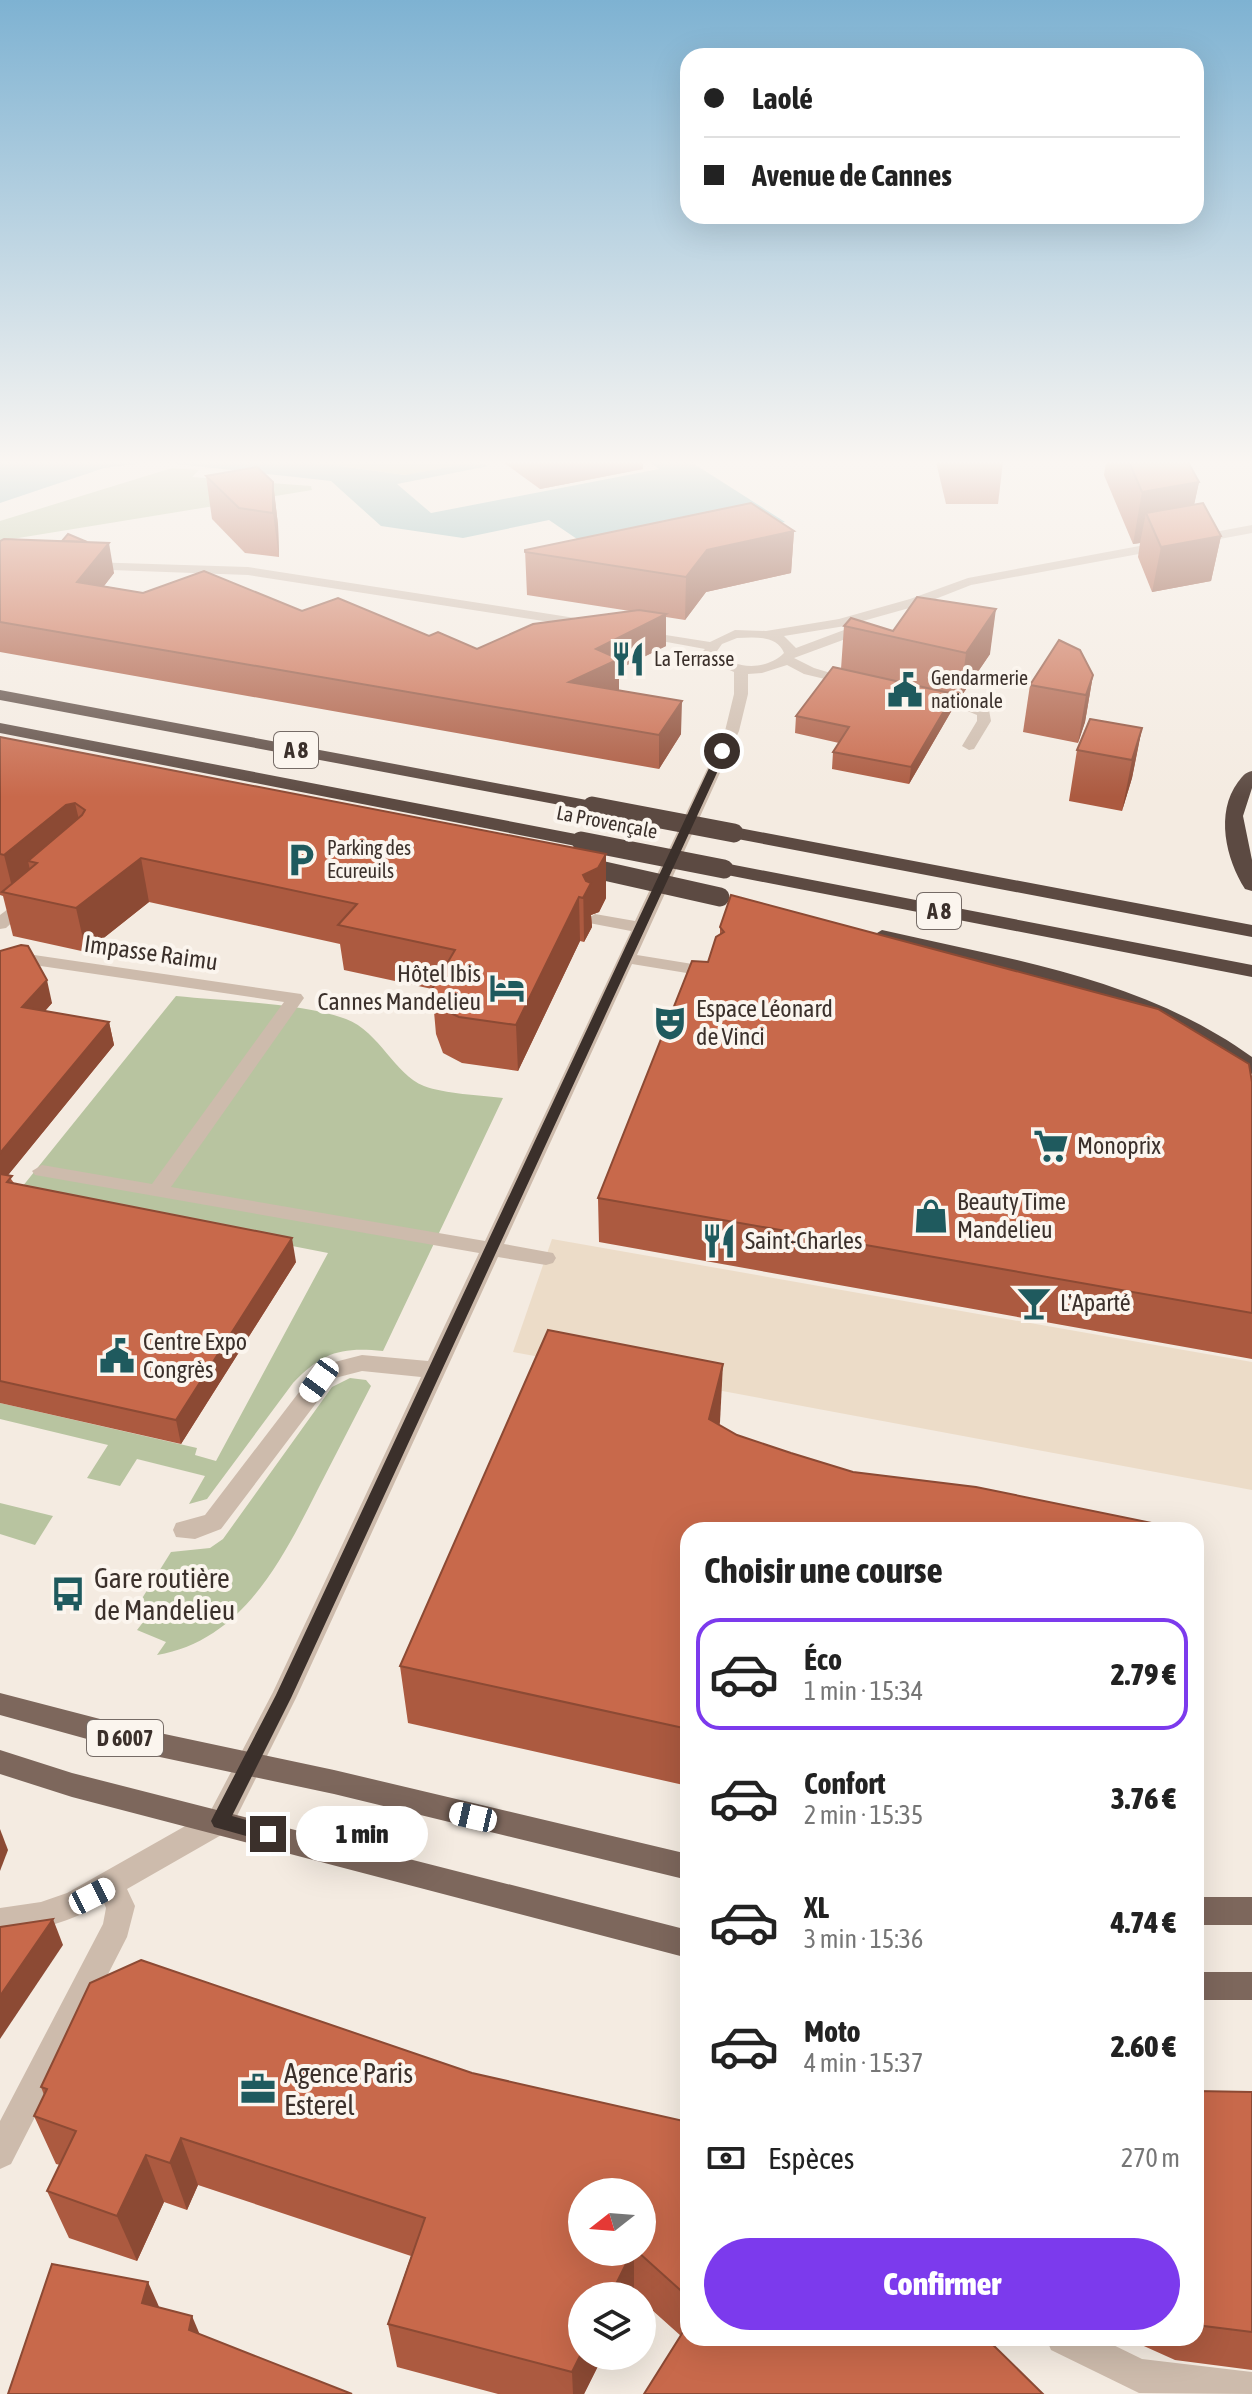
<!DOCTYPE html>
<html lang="fr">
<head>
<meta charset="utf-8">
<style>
  :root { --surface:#fff; --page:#f6f6f6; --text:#222; --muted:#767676; --line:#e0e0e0; --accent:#7c3aed }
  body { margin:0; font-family:"Asap Condensed",sans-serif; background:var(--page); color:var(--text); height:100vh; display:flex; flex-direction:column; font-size:30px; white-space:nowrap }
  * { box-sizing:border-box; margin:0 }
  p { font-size:26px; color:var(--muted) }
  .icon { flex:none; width:44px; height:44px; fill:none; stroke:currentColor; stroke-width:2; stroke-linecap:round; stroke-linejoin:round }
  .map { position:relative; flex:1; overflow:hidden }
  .sheet { position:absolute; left:680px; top:1522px; width:524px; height:824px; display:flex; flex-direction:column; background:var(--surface); border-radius:24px; box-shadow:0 8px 32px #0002 }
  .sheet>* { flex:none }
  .guide { position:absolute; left:680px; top:48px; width:524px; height:176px; border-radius:24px; box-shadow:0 8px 32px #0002; display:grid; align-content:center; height:176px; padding:0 24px; background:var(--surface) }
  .needle { width:52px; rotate:253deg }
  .buttons { position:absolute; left:568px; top:2178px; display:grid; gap:16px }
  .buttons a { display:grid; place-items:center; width:88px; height:88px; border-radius:50%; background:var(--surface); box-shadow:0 8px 32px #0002; font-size:40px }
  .end { position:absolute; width:36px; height:36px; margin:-18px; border:10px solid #3b302b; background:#fff; box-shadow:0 0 0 4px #fff }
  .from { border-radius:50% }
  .bubble { position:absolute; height:56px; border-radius:28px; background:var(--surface); box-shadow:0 8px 32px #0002; font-size:26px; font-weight:800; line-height:56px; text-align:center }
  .car { position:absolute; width:24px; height:48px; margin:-24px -12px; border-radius:10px; box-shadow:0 0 6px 2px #0007; background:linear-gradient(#fff 24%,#345 0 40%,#fff 0 76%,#345 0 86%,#fff 0) }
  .guide b { display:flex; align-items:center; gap:28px; height:76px; font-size:30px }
  .guide b+b { border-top:2px solid var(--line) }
  .guide i { width:20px; height:20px; background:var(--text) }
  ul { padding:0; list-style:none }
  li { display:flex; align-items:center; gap:24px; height:112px; margin:0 16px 12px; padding:0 8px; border:4px solid transparent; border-radius:24px }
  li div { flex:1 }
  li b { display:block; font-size:30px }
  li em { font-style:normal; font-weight:800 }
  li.selected { border-color:var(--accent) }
  li>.icon { width:72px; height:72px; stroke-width:1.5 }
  h2 { padding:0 24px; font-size:36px; line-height:96px }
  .pay { display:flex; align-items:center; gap:20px; height:88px; padding:0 24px; font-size:30px }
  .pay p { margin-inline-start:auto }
  .action { display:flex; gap:16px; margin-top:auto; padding:16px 24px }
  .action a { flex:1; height:92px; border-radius:48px; background:var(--accent); color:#fff; font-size:32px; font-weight:800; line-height:92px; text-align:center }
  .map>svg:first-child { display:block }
  .green { fill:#b8c4a0 }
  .plaza { fill:#ecdcc8 }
  .water { fill:#7fb0b2 }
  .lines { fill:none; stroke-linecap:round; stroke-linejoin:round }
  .minor { fill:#cdbbac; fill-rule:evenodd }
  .major { fill:#7d675c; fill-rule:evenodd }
  .highway { fill:#5c4a42; fill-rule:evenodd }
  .highway-bridge { stroke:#5c4a42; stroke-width:19 }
  .wall { fill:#ac5a40; fill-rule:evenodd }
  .shaded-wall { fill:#8c4a34 }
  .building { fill:#c8694b; stroke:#8c4a34; stroke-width:2 }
  .route { fill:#3b302b }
  .labels { text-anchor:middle; stroke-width:8; stroke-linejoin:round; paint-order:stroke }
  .far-poi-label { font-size:20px; fill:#3b302b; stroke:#fbf5ee; text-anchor:start }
  .far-street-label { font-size:20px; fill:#3b302b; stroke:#fbf5ee }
  .shield { fill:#fbf5ee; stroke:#756b66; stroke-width:2 }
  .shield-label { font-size:22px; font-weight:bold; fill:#3b302b }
  .street-label { font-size:24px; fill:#3b302b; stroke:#fbf5ee }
  .poi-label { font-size:24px; fill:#3b302b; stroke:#fbf5ee; text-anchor:start }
  .near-poi-label { font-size:28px; fill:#3b302b; stroke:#fbf5ee; text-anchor:start }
</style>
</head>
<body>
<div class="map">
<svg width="1252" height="2394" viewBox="0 0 1252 2394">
  <rect width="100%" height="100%" fill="#f4ebe1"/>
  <g class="green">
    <path d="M311,462H475L406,475Z"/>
    <path d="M172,468L199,470L192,477L311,486L312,490L0,541V521Z"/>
    <path d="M176,996C225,1001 302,1003 346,1019C380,1032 394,1074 424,1086C445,1094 480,1095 503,1098L383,1351C341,1347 323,1352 293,1383L207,1499L189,1504L205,1476L137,1459L120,1486L87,1478L108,1445L0,1419V1403L197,1448L195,1455L216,1461L328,1253L18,1192Z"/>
    <path d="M350,1378L366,1380L371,1386C353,1421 335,1456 317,1491C282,1560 242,1641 157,1655L166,1642L137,1630L144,1621L131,1616L171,1552L210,1548L223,1539L332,1387Z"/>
    <path d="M0,1503L53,1516L35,1545L0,1534Z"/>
  </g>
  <path class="plaza" d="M552,1239L1252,1362V1490L513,1352Z"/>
  <g class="water">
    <path d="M0,462H152L104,468L0,503Z"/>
    <path d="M159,462H311L405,475L475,462L489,466L397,484L431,513L659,469L649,462H691L785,522L608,560L549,520L463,538L381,526L331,481Z"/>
  </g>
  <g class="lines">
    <g class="minor">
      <path d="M1252,525V533L971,585L920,605L845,626L784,636L796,648L860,624H870V630L794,658L814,668L854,680V686L804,674L787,665L762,673L748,674V694L739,731L637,955L711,967L720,972L711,977L632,964L504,1244L553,1253L556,1258L553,1263L546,1265L498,1257L296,1698L230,1830L127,1889L135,1906L127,1937L11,2164L0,2169V2121L103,1924L106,1908L104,1903C71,1922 37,1930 0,1936V1908L41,1902L67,1893L210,1812L273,1692L421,1377L362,1371L335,1378L221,1529L195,1539L176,1537L173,1530L176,1523L205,1515L319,1366L362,1355L428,1361L479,1253L35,1175L32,1171L42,1165L152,1184L284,1002L0,960V950L301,994L304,998L171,1187L485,1241L631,931L589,923L587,919L595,914L635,921L725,731L734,694V672L712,662L703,651L705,649L634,636V630L710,642L735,630L766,631L839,619L910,599L968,578ZM737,638C754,637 777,635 784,653C766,671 733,670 717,651L722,644Z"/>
      <path d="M88,562L248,567L588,620L595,624L588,628L248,575L84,569V563Z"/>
      <path d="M928,692L956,696L989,710L991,721L974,749L969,750L962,746L977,721V715L948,703L923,699V693Z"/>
      <path d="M27,895L33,897V903L6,928L0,929V915Z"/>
      <path d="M1046,2338H1099L1142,2359L1252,2372V2394L1139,2393L1051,2350Z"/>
    </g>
    <g class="major">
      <path d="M0,1693L127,1726L334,1770L688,1854V1880L334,1794L127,1750L0,1715Z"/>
      <path d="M0,1750L72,1773L688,1930V1958L72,1797L0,1774Z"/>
      <rect x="1196" y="1897" width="56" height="28"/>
      <rect x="1196" y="1972" width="56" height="28"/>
    </g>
    <g class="highway">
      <path d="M0,690L592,801L601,806L592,811L0,700Z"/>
      <path d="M0,723L581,835L590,841L581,847L0,733Z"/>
      <path d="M1252,771V788L1243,816L1252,860V891L1245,889C1226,859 1215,813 1238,782C1243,776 1244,773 1252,771Z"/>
      <path d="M734,827L1252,925V937L727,837L725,833Z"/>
      <path d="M724,863L1252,965V977L717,873L714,869Z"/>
      <path d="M882,930C1009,959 1144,979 1252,1057V1074L1165,1022L1118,1003L1021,974L875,940L872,936Z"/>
    </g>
    <g class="highway-bridge">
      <path d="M592,806L734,833"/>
      <path d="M581,841L724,869"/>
      <path d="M582,866L720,897"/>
    </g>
  </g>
  <g class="wall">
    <path d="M503,462H643V469L540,489Z"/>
    <path d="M936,462H1003L998,504H946Z"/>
    <path d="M1106,462H1188L1199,482L1194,504L1221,536L1211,581L1152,592L1138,557L1140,543L1133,544L1104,475Z"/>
    <path d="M206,476L273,482L278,525L279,557L245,553L212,519Z"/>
    <path d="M794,531L791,573L706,592L685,620L666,617V646L619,669V690L681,734L659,769L0,652V541L87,542L114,573L104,586L143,593L302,611L429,636L477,649L630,611L527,595L525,550Z"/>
    <path d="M844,626L893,631L990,654L960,698L953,697L952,710L909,784L832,769L833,752L839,743L795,733L796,716L841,669Z"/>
    <path d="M1093,675L1085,722L1078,743L1023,732L1030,685Z"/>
    <path d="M1142,728L1132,778L1122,811L1069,801L1077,750Z"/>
    <path d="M0,737L606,854V898L599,912L591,915L592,927L584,942L580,941L518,1071L462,1063L443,1053L436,1034L432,989L344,970L340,944L149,902L86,952L13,936L3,896L0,895Z"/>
    <path d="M720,927L1252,1082V1359L599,1242L598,1198L708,962L720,935Z"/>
    <path d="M0,951L52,1003L45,1011L109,1022L114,1045L8,1175L14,1183L296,1262L181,1444L0,1403Z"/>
    <path d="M720,1422L688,1530V1786L408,1723L400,1666Z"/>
    <path d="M472,2073L688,2122V2338L681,2336L642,2301V2296H636L634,2293L632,2296H582V2356H603L584,2394H498L397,2367L388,2324L411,2256L198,2185L187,2210L164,2202L137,2261L69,2238L47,2191L60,2165L56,2164L34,2116L44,2095L41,2087ZM642,2192V2252H582Z"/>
    <path d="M1196,2091L1252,2092V2370L1175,2360L1126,2338H1196Z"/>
  </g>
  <g class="shaded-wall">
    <path d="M540,462H643V469L540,489Z"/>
    <path d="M273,482L278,525L279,557L273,513Z"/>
    <path d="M1199,482L1188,534L1146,513L1140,543L1133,544L1142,492Z"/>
    <path d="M794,531L791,573L706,592L685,620L686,577L707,550Z"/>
    <path d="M1221,536L1211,581L1152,592L1161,547Z"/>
    <path d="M109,543L114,573L83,613L77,582Z"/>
    <path d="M996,609L990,654L960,698L966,653Z"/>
    <path d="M666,614V646L619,669V691L569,682L596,649Z"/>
    <path d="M1093,675L1085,722L1078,743L1086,695Z"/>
    <path d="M954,694L952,710L909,784L911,767Z"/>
    <path d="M682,701L681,734L659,769V735Z"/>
    <path d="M1142,728L1132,778L1122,811L1132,760Z"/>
    <path d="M75,803L85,845L37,863L28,861L33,883L14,895L4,855L66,805Z"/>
    <path d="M606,854V898L599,912L591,915L592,927L584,942L583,875Z"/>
    <path d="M141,858L149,902L86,952L76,908Z"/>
    <path d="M579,897L580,941L518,1071L516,1025Z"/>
    <path d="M47,980L52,1003L28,1030L22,1007Z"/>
    <path d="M109,1022L114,1045L0,1185V1153Z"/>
    <path d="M292,1238L296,1262L181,1444L176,1420Z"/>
    <path d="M723,1364L720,1422L706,1477L709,1419Z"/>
    <path d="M0,1829L8,1850L0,1871Z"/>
    <path d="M53,1919L63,1945L0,2039V1996Z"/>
    <path d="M181,2138L198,2185L187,2210L170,2163Z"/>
    <path d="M146,2155L164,2202L137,2261L117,2216Z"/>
    <path d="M632,2252H634V2293L632,2296H610Z"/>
    <path d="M148,2282L169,2329L142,2303Z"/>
    <path d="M192,2316L211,2361L189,2330Z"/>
    <path d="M582,2352V2356H603L584,2394H573L572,2372Z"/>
  </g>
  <g class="building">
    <path d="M1129,462H1188L1199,482L1142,492Z"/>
    <path d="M257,467L273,482V513L239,508L206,476Z"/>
    <path d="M751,503L794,531L707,550L686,577L525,552V550Z"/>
    <path d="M1203,503L1221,536L1161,547L1146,513Z"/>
    <path d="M68,534L87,542L62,541Z"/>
    <path d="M4,539L109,543L77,582L143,593L204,571L302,611L338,598L429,636L438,632L477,649L533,624L639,610L666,614L596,649L619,659L569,682L682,701L659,735L0,622V541Z"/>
    <path d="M917,597L996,609L966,653L844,626L851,618L893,631Z"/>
    <path d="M1059,640L1080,650L1093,675L1086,695L1030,685Z"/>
    <path d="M833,667L954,694L911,767L833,752L849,727L796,716Z"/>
    <path d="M1090,719L1142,728L1132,760L1077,750Z"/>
    <path d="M0,737L606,854L598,868L583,875L586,881L591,883L583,898L579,897L516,1025L459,1017L440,1008L432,989L455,950L338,925L357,904L141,858L76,908L2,892L37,863L28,861L82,815L85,810L75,803L66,805L4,855L0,854Z"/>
    <path d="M731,895L1158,1009L1249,1064L1252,1082V1313L598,1198L692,961L708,962L716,937L724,932L720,927Z"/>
    <path d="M21,945L28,946L47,980L22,1007L109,1022L0,1153V951Z"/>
    <path d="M0,1174L12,1176L7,1182L292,1238L176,1420L0,1381Z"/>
    <path d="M548,1330L723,1364L709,1419L737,1435L791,1453L853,1472L976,1487L1152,1523V1530H688V1729L400,1666Z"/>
    <path d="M53,1919L0,1996V1927Z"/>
    <path d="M141,1960L472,2073L688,2122V2297L638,2252H642V2192H582V2252H632L610,2296H582V2352L572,2372L388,2324L425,2218L181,2138L170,2163L146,2155L117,2216L47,2191L76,2131L34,2116L47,2089L41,2087L90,1983Z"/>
    <path d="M1196,2091L1252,2092V2332L1196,2325Z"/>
    <path d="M52,2264L148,2282L142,2303L192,2316L189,2330L352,2394H8Z"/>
    <path d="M688,2324V2338H986L1043,2394H644Z"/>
  </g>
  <linearGradient id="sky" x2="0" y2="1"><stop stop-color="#7eb2d2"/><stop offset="0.58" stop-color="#faf6f2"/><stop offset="1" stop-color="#faf6f2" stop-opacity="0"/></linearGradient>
  <rect width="1252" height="797" fill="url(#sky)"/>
  <path class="route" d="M722,748L727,751L291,1698L232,1816L274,1828L277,1834L274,1840L268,1842L214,1827L211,1821L214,1815L276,1695L717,751Z"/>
  <defs>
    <g id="restaurant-bare" transform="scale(2.76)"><path d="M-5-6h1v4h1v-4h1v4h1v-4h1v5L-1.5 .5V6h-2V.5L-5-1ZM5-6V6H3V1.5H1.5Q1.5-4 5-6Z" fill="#1f5a5e" stroke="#fbf5ee" stroke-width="2.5" paint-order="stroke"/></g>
    <g id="civic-bare" transform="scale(2.76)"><path d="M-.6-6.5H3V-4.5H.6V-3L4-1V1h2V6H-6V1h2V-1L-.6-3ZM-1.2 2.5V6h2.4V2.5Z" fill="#1f5a5e" stroke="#fbf5ee" stroke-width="2.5" paint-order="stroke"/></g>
    <g id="parking-bare" transform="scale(2.76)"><path d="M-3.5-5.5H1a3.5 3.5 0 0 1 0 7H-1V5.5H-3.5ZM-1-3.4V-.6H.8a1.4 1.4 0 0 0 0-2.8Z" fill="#1f5a5e" stroke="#fbf5ee" stroke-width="2.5" paint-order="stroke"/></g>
    <g id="hotel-bare" transform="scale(2.76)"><path d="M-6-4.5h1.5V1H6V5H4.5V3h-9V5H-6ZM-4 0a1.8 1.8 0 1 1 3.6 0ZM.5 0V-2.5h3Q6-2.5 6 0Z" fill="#1f5a5e" stroke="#fbf5ee" stroke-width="2.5" paint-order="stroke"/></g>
    <g id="theatre-bare" transform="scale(2.76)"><path d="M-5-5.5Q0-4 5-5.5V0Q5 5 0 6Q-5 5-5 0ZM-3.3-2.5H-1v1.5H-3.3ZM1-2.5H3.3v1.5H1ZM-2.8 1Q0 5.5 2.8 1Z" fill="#1f5a5e" stroke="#fbf5ee" stroke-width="2.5" paint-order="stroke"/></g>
    <g id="supermarket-bare" transform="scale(2.76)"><path d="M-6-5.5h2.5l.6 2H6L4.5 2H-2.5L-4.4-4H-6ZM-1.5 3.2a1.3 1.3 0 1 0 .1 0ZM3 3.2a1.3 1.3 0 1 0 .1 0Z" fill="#1f5a5e" stroke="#fbf5ee" stroke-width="2.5" paint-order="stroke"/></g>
    <g id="shop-bare" transform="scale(2.76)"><path d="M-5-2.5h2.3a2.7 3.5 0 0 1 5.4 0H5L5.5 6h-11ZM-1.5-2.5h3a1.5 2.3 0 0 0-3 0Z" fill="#1f5a5e" stroke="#fbf5ee" stroke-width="2.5" paint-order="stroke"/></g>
    <g id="bar-bare" transform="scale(2.76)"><path d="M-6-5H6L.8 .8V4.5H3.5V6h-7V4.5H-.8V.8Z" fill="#1f5a5e" stroke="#fbf5ee" stroke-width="2.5" paint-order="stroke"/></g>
    <g id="bus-bare" transform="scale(2.76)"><path d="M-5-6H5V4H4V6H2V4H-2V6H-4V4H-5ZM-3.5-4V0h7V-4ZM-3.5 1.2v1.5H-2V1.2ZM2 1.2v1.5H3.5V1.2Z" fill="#1f5a5e" stroke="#fbf5ee" stroke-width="2.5" paint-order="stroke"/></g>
    <g id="office-bare" transform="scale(2.76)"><path d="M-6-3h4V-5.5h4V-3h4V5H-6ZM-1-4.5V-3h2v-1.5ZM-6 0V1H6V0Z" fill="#1f5a5e" stroke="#fbf5ee" stroke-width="2.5" paint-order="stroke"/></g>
  </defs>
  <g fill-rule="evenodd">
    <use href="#restaurant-bare" x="628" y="659"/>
    <use href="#civic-bare" x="905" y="690"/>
    <use href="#parking-bare" x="301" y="860"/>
    <use href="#hotel-bare" x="507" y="988"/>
    <use href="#theatre-bare" x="670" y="1023"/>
    <use href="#supermarket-bare" x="1051" y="1146"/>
    <use href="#shop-bare" x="931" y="1216"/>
    <use href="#restaurant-bare" x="719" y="1241"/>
    <use href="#bar-bare" x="1034" y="1303"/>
    <use href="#civic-bare" x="117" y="1356"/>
    <use href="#bus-bare" x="68" y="1594"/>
    <use href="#office-bare" x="258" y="2089"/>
  </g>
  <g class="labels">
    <g class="far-poi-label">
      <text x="654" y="666">La Terrasse</text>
      <text x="931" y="685">Gendarmerie<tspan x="931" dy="23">nationale</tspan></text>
      <text x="327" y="855">Parking des<tspan x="327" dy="23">Ecureuils</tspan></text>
    </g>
    <g class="far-street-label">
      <text transform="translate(607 822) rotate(11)" y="7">La Provençale</text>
    </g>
    <g class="shield">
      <rect x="274" y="732" width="44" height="36" rx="6"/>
      <rect x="917" y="893" width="44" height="36" rx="6"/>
      <rect x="87" y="1720" width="76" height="36" rx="6"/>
    </g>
    <g class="shield-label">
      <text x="296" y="758">A 8</text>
      <text x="939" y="919">A 8</text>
      <text x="125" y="1746">D 6007</text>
    </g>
    <g class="street-label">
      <text transform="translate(151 953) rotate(8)" y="8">Impasse Raimu</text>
    </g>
    <g class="poi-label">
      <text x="481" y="982" text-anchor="end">Hôtel Ibis<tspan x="481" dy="28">Cannes Mandelieu</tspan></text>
      <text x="696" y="1017">Espace Léonard<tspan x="696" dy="28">de Vinci</tspan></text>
      <text x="1077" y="1154">Monoprix</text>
      <text x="957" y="1210">Beauty Time<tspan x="957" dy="28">Mandelieu</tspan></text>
      <text x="745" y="1249">Saint-Charles</text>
      <text x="1060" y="1311">L'Aparté</text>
      <text x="143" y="1350">Centre Expo<tspan x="143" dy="28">Congrès</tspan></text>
    </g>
    <g class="near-poi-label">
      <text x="94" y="1588">Gare routière<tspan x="94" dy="32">de Mandelieu</tspan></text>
      <text x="284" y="2083">Agence Paris<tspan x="284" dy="32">Esterel</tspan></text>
    </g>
  </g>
</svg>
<div class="buttons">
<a><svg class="needle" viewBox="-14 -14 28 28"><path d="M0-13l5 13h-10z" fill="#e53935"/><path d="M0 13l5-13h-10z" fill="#767676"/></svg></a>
<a><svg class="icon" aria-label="layers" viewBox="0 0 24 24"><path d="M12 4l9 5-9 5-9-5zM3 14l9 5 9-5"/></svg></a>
</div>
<i class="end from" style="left:722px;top:751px"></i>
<i class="end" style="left:268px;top:1834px"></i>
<div class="bubble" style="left:296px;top:1806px;width:132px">1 min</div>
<i class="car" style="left:319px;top:1380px;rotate:216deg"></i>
<i class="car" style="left:473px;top:1817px;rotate:283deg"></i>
<i class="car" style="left:92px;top:1896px;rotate:63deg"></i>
<div class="guide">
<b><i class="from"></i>Laolé</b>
<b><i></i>Avenue de Cannes</b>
</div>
<section class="sheet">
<h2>Choisir une course</h2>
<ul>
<li class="selected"><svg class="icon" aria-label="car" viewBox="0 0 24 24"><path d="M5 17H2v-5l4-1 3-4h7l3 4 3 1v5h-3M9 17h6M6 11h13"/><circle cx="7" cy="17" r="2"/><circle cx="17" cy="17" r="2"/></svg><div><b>Éco</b><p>1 min · 15:34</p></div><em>2.79 €</em></li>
<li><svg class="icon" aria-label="car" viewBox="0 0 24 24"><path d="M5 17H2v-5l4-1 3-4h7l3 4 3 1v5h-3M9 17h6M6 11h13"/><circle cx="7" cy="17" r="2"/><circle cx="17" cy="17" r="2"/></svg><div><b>Confort</b><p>2 min · 15:35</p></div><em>3.76 €</em></li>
<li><svg class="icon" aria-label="car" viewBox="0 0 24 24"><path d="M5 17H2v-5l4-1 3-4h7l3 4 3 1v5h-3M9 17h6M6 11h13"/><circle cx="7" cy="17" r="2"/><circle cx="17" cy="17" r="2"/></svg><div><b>XL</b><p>3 min · 15:36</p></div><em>4.74 €</em></li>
<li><svg class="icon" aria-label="car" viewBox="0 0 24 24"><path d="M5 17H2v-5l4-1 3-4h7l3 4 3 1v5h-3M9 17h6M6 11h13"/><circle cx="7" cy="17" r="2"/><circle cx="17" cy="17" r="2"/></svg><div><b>Moto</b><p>4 min · 15:37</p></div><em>2.60 €</em></li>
</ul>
<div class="pay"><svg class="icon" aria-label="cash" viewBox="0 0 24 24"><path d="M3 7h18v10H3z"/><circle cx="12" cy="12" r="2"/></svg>Espèces<p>270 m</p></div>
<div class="action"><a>Confirmer</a></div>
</section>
</div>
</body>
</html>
